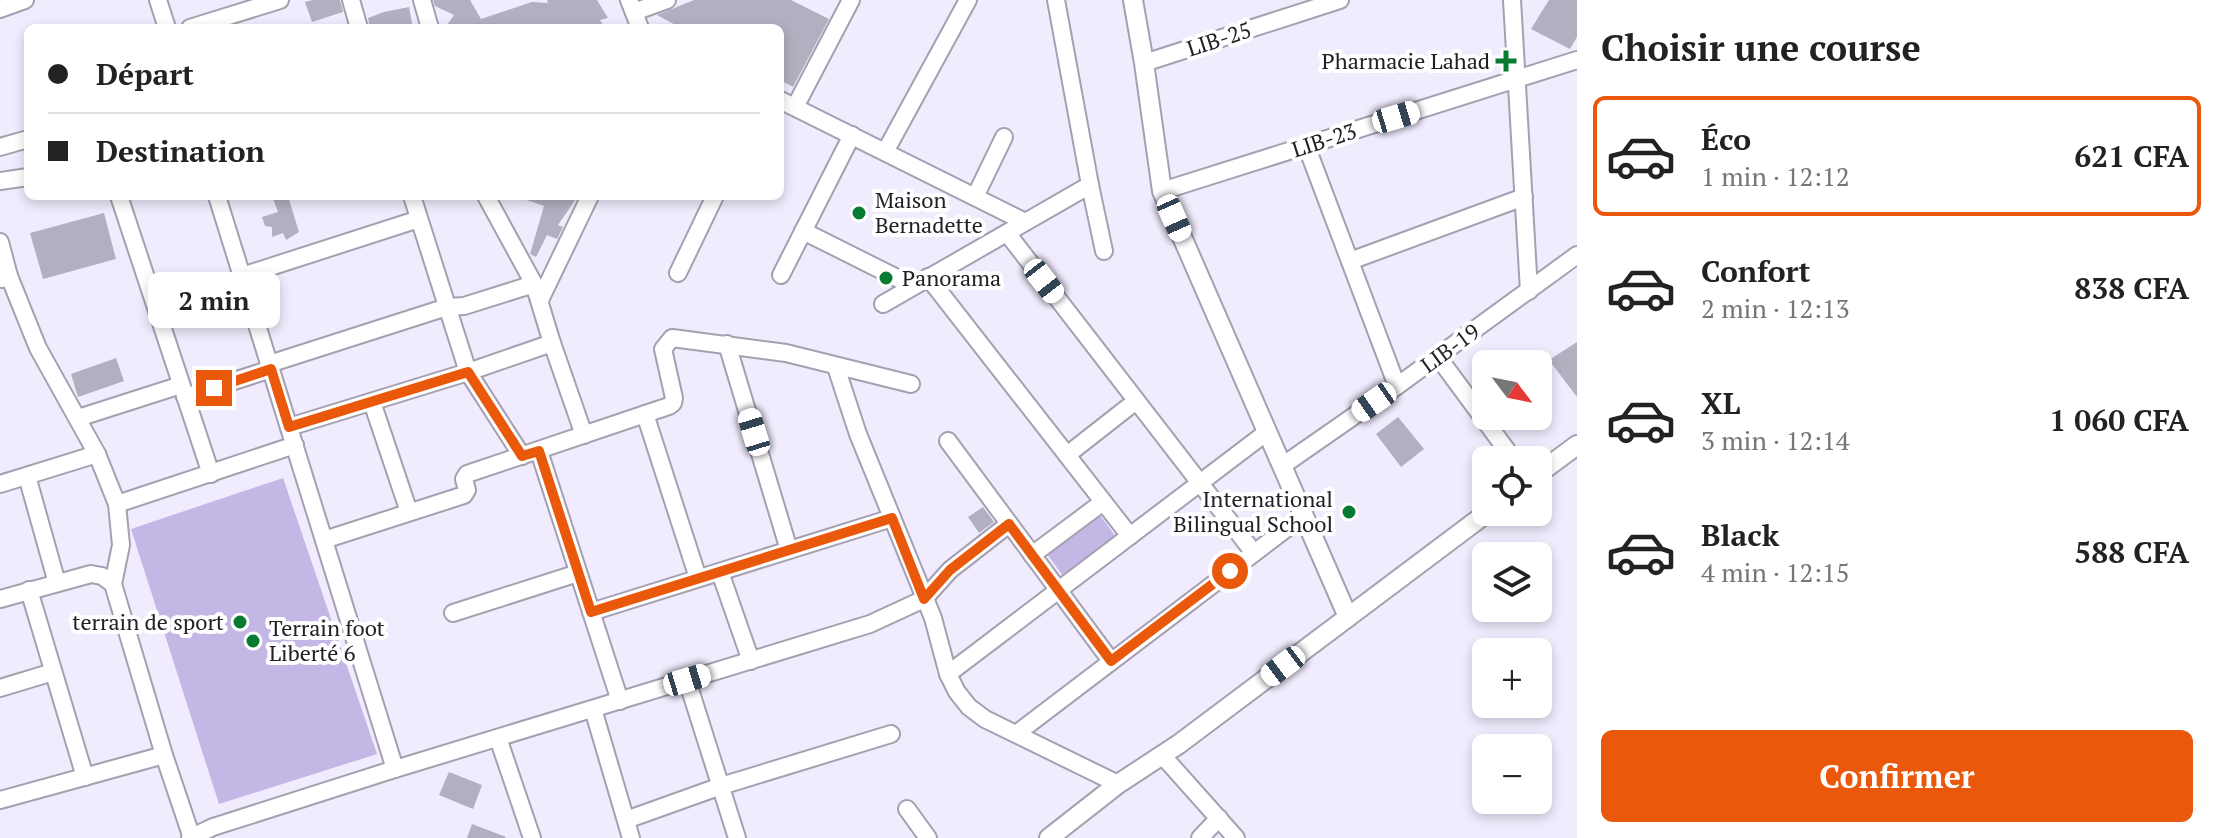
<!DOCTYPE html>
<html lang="fr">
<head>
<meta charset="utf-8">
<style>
  :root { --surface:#fff; --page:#f2f2f2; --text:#222; --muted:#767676; --line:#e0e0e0; --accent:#ea580c }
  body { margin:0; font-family:"PT Serif",serif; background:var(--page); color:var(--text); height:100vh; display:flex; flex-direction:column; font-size:30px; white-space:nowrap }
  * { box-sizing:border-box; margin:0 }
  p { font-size:26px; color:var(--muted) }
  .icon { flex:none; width:44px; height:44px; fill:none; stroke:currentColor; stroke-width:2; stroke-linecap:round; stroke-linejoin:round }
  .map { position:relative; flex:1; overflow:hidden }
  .drawer { display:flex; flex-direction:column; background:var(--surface); width:640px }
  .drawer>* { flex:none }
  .banner { position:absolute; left:24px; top:24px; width:760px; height:176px; border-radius:12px; box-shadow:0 4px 12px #0003; display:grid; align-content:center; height:176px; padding:0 24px; background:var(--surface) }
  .needle { width:52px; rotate:122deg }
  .tools { position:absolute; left:1472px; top:350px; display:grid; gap:16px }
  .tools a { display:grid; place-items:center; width:80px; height:80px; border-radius:12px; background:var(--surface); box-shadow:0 4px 12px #0003; font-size:40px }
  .end { position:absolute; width:36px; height:36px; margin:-18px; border:10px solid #ea580c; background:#fff; box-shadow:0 0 0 4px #fff }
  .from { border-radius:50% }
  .bubble { position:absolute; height:56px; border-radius:12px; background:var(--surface); box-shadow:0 4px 12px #0003; font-size:26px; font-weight:700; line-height:56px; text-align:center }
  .car { position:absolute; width:24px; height:48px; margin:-24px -12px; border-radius:10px; box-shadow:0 0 6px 2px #0007; background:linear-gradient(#fff 24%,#345 0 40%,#fff 0 76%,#345 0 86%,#fff 0) }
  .banner b { display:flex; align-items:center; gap:28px; height:76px; font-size:30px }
  .banner b+b { border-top:2px solid var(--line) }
  .banner i { width:20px; height:20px; background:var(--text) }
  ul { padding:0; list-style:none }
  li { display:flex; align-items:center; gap:24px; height:120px; margin:0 16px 12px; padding:0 8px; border:4px solid transparent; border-radius:12px }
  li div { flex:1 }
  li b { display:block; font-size:30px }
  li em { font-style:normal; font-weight:700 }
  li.selected { border-color:var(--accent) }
  li>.icon { width:72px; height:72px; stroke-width:1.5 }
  h2 { padding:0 24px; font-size:36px; line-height:96px }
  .cta { display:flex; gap:16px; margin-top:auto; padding:16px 24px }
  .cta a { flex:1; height:92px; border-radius:12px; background:var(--accent); color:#fff; font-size:32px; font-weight:700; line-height:92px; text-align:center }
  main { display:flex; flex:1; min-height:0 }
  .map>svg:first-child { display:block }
  .green { fill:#c4b6e5 }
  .building { fill:#b4afc0 }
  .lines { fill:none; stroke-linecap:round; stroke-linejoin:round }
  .minor-casing { stroke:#a5a0b1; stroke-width:20 }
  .tertiary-casing { stroke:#a5a0b1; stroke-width:22 }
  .minor { stroke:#fff; stroke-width:16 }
  .tertiary { stroke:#fff; stroke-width:18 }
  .route { stroke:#ea580c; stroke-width:10 }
  .poi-dot { fill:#077b31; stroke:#fff; stroke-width:3 }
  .labels { text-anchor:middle; stroke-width:8; stroke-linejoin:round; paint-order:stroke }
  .street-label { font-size:22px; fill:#212026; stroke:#fff }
  .poi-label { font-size:22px; fill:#212026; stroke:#fff; text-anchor:end }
</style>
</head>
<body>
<main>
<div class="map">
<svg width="1577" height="838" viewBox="0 0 1577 838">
  <rect width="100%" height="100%" fill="#f0ebfd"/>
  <g class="green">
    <path d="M283,478L377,754L219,804L131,529Z"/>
    <path d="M1100,515L1116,537L1063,576L1047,554Z"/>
  </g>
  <g class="building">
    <path d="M313,0H340L343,12L312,22L305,2Z"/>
    <path d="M433,0H470L481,19L532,2L548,3L547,0H597L608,18L600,20L605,28H445L454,15L435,6Z"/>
    <path d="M694,0H791L829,19L793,87L780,80V28H681L657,15Z"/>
    <path d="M1549,0H1577V37L1570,49L1531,29Z"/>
    <path d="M409,7L413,28H370L368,18L384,12Z"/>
    <path d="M272,196H288L299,232L286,240L283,233L272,237V227L265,226L262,217L278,212Z"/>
    <path d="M521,196H578L558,225L563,227L557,239L547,235L536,257L530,254L544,206L521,198Z"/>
    <path d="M104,213L116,259L43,279L30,233Z"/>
    <path d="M1577,342V397L1549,360Z"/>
    <path d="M116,358L124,381L78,397L71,374Z"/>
    <path d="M1398,417L1424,449L1401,467L1376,434Z"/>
    <path d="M983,507L994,522L979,533L968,517Z"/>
    <path d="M449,772L482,785L473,809L439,795Z"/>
    <path d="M472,824L506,837L505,838H467Z"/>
  </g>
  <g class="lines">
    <g class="minor-casing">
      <g id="minor">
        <path d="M158,0L167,28"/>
        <path d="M351,0L359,28"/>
        <path d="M422,0L430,28"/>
        <path d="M629,0L640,28"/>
        <path d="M1056,0L1090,185L1104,251"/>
        <path d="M1512,0L1529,291"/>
        <path d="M0,9L25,0"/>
        <path d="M634,12L667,0"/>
        <path d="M190,28L280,0"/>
        <path d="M1144,63L1340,0"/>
        <path d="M780,100L1025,222"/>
        <path d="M795,107L851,0"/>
        <path d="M1306,145L1397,386"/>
        <path d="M0,147L28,139"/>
        <path d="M885,152L968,0"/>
        <path d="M0,181L28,177"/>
        <path d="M1162,191L1577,60"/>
        <path d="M119,196L211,474"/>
        <path d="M217,196L395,769"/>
        <path d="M412,196L468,372L522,456"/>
        <path d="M486,196L534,284L552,343L584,435"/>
        <path d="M975,197L1004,137"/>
        <path d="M803,231L913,286"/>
        <path d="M1007,233L1254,553"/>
        <path d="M0,242L9,276L2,279"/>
        <path d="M1350,261L1524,197"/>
        <path d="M678,273L715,196"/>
        <path d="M781,275L852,135"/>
        <path d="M9,276L38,348L97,454L117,504L121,545L113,584"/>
        <path d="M242,276L419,219"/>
        <path d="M928,277L1130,536"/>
        <path d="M540,300L590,196"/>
        <path d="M883,304L1090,185"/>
        <path d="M727,344L789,550"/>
        <path d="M1438,357L1514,460"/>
        <path d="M269,364L447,307L464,306L534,284"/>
        <path d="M836,367L858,434L933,618L948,674L957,692L969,707L985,719L1118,784"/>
        <path d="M185,397L271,369"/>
        <path d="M372,402L409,512"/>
        <path d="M645,414L698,578"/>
        <path d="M78,418L181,385"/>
        <path d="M289,427L468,372L552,343"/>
        <path d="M948,441L1111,661"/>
        <path d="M539,451L620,701"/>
        <path d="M1067,455L1136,401"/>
        <path d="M1282,466L1397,386L1577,255"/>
        <path d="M27,476L57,583"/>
        <path d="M0,484L97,454"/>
        <path d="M117,504L295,445"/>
        <path d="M324,540L464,495L467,490L464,479L467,474L669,406L673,403L674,398L663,349L672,338L786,353L911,384"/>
        <path d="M1032,555L1103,502"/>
        <path d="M720,572L751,661"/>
        <path d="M29,590L85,777"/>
        <path d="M0,599L91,574L102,576L113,584L164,755L192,838"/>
        <path d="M591,612L892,518"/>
        <path d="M453,613L578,573"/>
        <path d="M948,674L1267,432"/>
        <path d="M687,680L737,838"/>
        <path d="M0,688L53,672"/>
        <path d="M593,709L631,838"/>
        <path d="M1016,734L1303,516"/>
        <path d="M498,738L532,838"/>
        <path d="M1162,755L1236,838"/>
        <path d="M0,800L164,755"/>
        <path d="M907,809L928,838"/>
        <path d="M626,820L721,786L891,734"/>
        <path d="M190,838L213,827L395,769L870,624L924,599L950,570L1009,524"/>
        <path d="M1200,838L1219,818"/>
      </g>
    </g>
    <g class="tertiary-casing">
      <g id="tertiary">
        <path d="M1133,0L1144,63L1162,191L1348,617"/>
        <path d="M1538,474L1577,445"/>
        <path d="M1049,838L1118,784L1179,744L1488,512"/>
      </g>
    </g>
    <use href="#minor" class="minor"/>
    <use href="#tertiary" class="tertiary"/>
  </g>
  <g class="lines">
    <path class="route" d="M214,388L271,369L289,427L468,372L522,456L539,451L591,612L892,518L924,599L950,570L1009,524L1111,661L1230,571"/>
  </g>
  <g class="poi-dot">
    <path d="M1502 49h8v8h8v8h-8v8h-8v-8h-8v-8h8z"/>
    <circle cx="859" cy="213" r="8"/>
    <circle cx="886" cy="278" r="8"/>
    <circle cx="1349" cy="512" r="8"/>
    <circle cx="240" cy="622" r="8"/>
    <circle cx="253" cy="641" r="8"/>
  </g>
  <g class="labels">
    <g class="street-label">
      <text transform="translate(1219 39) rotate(-18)" y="8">LIB-25</text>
      <text transform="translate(1324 140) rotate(-18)" y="8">LIB-23</text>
      <text transform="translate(1450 348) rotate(-36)" y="8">LIB-19</text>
    </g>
    <g class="poi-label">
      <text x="1490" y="69">Pharmacie Lahad</text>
      <text x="875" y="208" text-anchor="start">Maison<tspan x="875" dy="25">Bernadette</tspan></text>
      <text x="902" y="286" text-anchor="start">Panorama</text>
      <text x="1333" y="507">International<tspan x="1333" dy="25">Bilingual School</tspan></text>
      <text x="224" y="630">terrain de sport</text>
      <text x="269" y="636" text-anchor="start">Terrain foot<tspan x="269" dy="25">Liberté 6</tspan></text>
    </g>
  </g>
</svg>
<div class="tools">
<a><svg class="needle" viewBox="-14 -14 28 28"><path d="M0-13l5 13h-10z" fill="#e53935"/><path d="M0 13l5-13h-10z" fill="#767676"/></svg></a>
<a><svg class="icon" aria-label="locate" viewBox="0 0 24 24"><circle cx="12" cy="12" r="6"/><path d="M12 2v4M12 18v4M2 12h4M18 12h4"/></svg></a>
<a><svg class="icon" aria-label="layers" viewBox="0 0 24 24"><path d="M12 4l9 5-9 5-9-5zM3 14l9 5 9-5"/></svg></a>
<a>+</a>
<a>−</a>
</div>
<i class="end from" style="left:1230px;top:571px"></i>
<i class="end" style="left:214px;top:388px"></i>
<div class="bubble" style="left:148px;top:272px;width:132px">2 min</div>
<i class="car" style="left:1396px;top:117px;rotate:73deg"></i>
<i class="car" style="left:1174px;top:218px;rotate:156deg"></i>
<i class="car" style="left:1044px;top:281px;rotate:142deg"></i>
<i class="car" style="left:1374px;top:402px;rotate:235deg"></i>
<i class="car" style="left:754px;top:432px;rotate:343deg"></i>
<i class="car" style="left:1283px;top:666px;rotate:233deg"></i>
<i class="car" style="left:687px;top:680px;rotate:73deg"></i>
<div class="banner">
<b><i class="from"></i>Départ</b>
<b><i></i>Destination</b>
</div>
</div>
<section class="drawer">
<h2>Choisir une course</h2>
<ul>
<li class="selected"><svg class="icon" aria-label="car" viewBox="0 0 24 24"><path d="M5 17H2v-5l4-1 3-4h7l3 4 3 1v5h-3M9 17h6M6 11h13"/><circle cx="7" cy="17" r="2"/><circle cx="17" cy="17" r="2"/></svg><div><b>Éco</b><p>1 min · 12:12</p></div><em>621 CFA</em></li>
<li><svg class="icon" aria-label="car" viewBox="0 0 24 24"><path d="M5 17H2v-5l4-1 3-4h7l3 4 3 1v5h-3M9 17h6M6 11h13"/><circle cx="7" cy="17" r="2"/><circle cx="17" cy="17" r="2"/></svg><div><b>Confort</b><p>2 min · 12:13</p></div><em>838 CFA</em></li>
<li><svg class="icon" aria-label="car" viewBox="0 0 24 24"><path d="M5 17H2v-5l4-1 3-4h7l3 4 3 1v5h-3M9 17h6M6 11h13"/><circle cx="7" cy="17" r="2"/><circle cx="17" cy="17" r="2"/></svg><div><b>XL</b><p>3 min · 12:14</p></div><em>1 060 CFA</em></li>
<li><svg class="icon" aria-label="car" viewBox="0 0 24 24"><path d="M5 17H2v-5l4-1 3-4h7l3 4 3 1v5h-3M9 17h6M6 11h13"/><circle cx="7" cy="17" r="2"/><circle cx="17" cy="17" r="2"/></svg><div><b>Black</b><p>4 min · 12:15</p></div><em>588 CFA</em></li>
</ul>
<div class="cta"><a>Confirmer</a></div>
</section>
</main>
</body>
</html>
